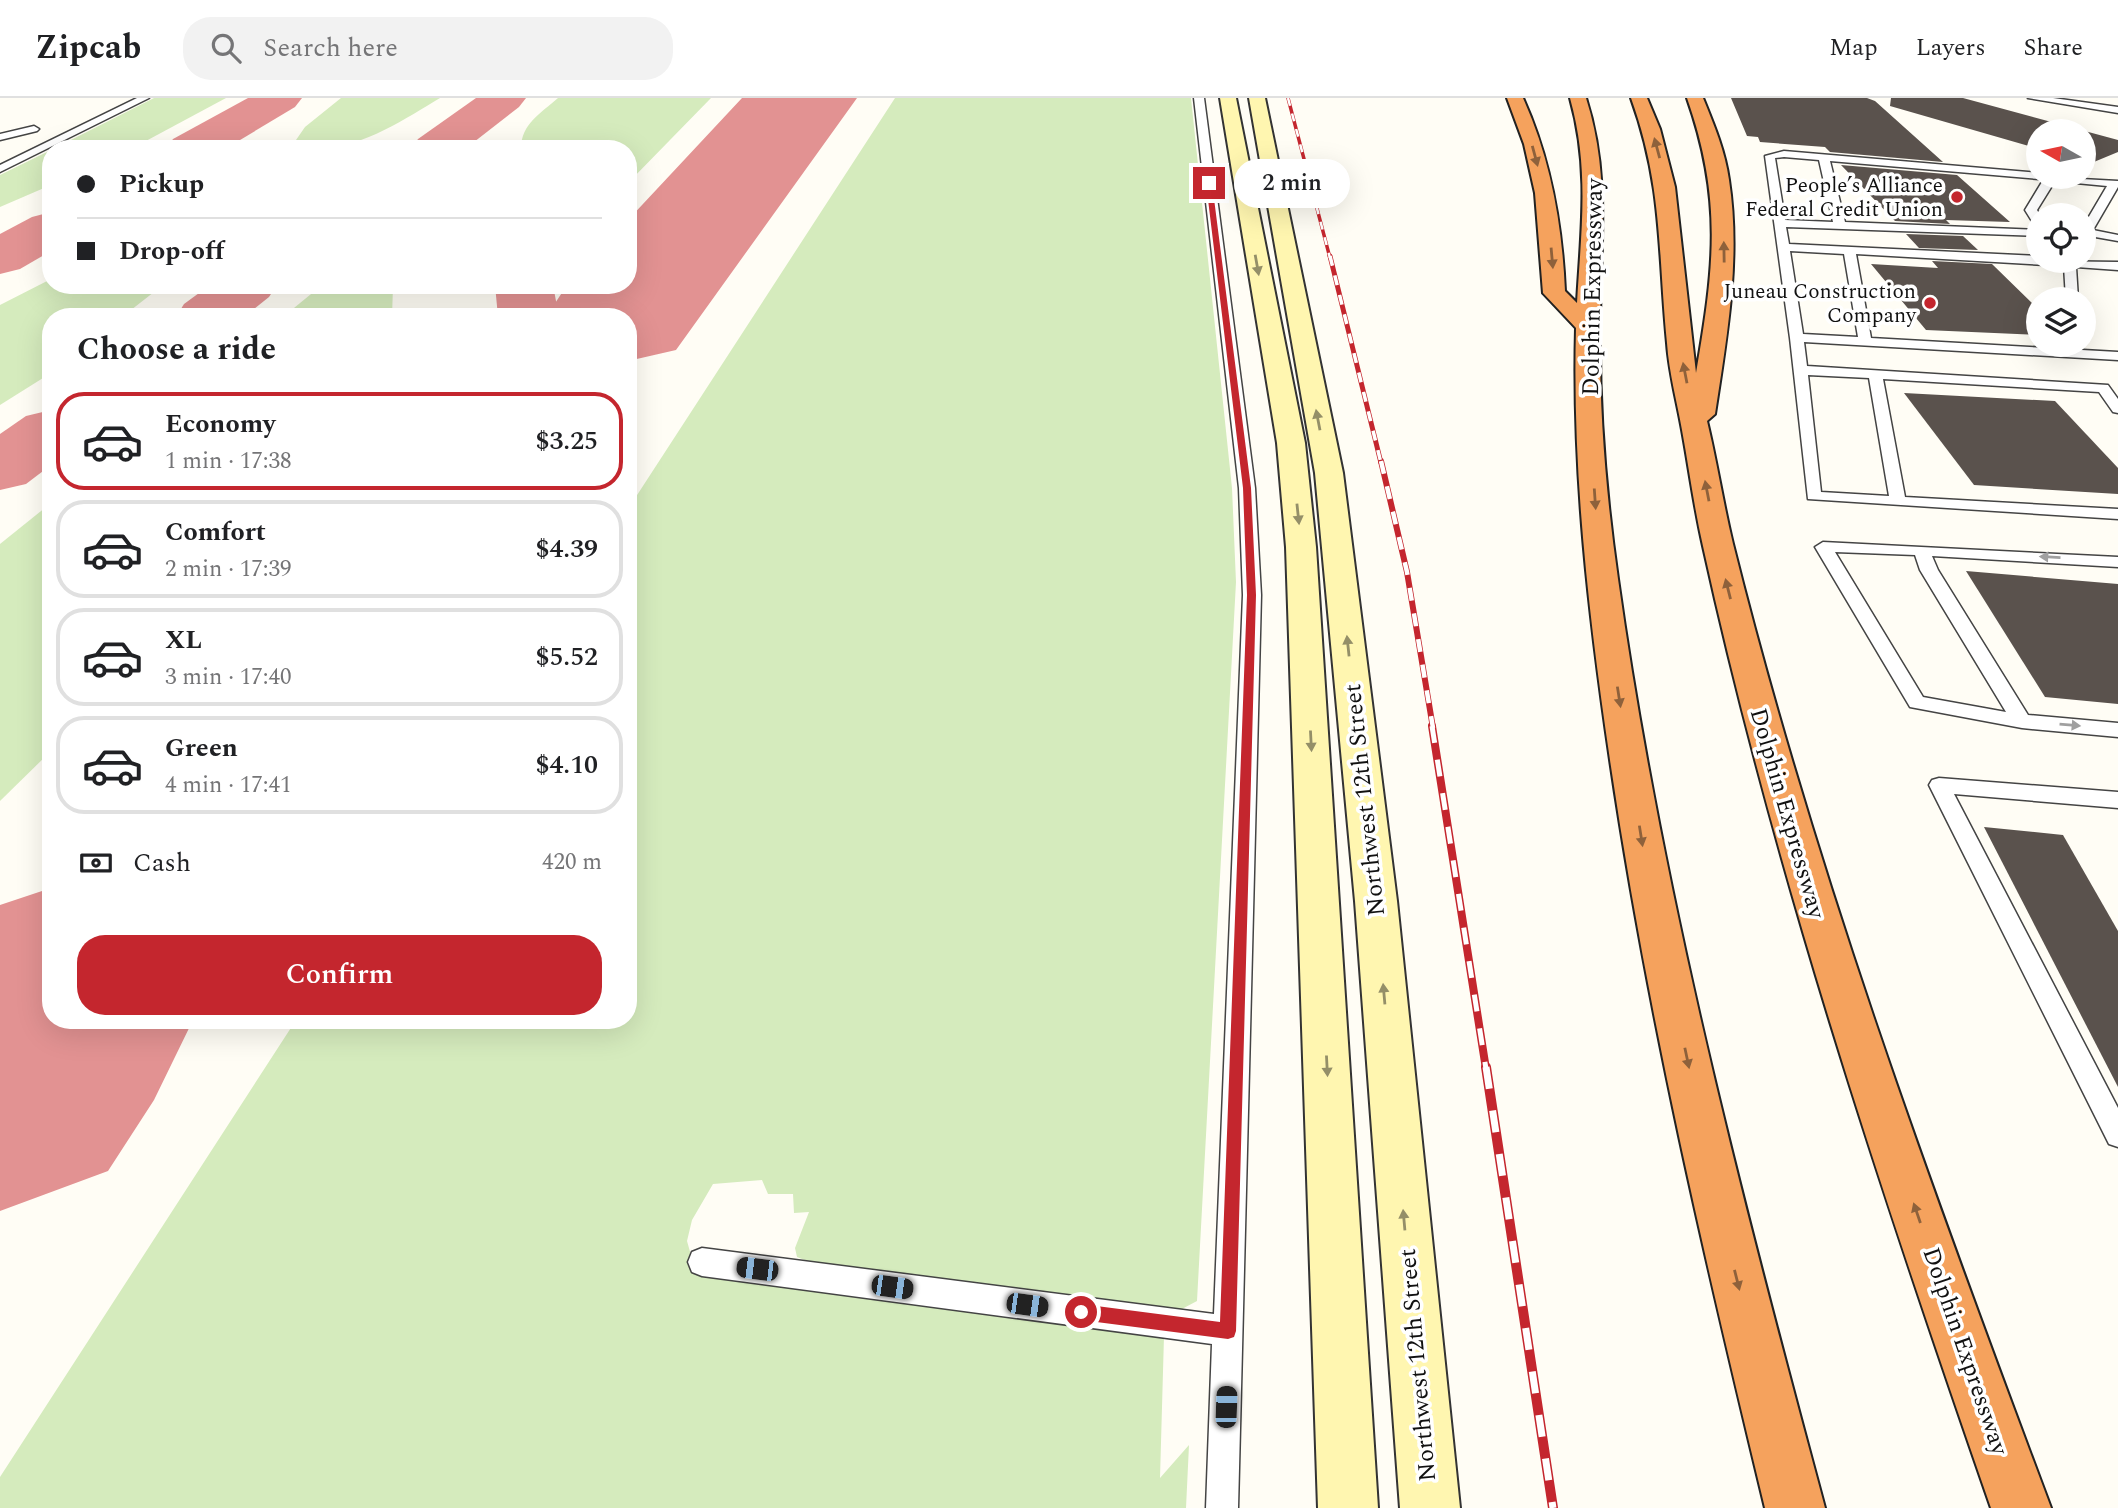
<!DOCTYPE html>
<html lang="en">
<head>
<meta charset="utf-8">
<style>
  :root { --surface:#fff; --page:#f2f2f2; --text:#202124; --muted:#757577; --line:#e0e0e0; --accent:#c4262e }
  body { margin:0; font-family:Spectral,serif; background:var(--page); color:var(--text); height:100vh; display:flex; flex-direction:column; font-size:26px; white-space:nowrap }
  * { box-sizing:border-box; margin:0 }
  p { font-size:23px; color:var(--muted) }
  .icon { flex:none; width:38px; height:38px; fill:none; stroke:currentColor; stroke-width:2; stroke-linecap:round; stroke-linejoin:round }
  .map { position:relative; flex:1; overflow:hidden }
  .sheet { position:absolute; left:42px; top:210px; width:595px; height:721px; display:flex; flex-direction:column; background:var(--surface); border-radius:28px; box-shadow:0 7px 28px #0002 }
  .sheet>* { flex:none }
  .top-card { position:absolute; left:42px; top:42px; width:595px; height:154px; border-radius:28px; box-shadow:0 7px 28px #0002; display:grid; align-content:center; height:154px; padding:0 35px; background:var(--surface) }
  .needle { width:46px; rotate:279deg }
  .tools { position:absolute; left:2026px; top:21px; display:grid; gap:14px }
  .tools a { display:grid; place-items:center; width:70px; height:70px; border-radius:50%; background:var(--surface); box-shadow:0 7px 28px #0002; font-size:35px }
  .end { position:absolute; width:32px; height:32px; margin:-16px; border:9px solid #c4262e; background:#fff; box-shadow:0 0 0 4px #fff }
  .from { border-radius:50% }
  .bubble { position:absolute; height:49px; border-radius:24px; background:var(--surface); box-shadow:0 7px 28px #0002; font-size:23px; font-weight:600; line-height:49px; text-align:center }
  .car { position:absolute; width:21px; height:42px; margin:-21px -10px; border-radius:9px; box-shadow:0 0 5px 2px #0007; background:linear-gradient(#222 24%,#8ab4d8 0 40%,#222 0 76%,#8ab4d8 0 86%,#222 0) }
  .top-card b { display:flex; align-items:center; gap:24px; height:66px; font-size:26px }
  .top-card b+b { border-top:2px solid var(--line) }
  .top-card i { width:18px; height:18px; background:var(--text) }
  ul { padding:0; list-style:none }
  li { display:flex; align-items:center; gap:21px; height:98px; margin:0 14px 10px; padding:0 21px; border:4px solid var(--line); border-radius:28px }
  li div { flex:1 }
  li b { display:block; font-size:26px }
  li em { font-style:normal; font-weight:600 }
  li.active { border-color:var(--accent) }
  li>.icon { width:63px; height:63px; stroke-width:1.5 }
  h2 { padding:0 35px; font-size:32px; line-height:84px }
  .pay { display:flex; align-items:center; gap:18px; height:77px; padding:0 35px; font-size:26px }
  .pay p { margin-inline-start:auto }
  .primary-button { display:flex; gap:14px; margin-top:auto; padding:14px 35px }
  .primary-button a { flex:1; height:80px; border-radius:28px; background:var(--accent); color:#fff; font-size:28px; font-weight:600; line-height:80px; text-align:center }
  header { display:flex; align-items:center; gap:42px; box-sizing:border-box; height:98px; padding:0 35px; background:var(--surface); border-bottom:2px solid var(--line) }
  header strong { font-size:33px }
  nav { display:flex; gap:38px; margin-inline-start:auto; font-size:24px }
  .search { width:490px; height:63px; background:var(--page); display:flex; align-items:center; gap:18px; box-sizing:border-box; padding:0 24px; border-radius:28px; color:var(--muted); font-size:26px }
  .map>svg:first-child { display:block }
  .green { fill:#d5ebbd }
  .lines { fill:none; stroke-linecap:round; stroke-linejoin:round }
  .taxiway { fill:#e29292; fill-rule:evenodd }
  .runway { fill:#e29292; fill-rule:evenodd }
  .building { fill:#5a524d }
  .service-casing { stroke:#444; stroke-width:3 }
  .secondary-casing { stroke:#333; stroke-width:4 }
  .motorway-casing { stroke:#222; stroke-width:4 }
  .service { fill:#fff; fill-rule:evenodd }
  .secondary { fill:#fff6b0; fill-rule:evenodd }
  .motorway { fill:#f5a25d; fill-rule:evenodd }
  .rail-far4-casing { stroke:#c4262e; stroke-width:3.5 }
  .rail-far3-casing { stroke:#c4262e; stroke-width:5 }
  .rail-far2-casing { stroke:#c4262e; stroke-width:6 }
  .rail-far1-casing { stroke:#c4262e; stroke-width:8 }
  .rail-casing { stroke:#c4262e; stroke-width:10 }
  .rail-far4 { stroke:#fff; stroke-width:2.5; stroke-dasharray:8; stroke-linecap:butt }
  .rail-far3 { stroke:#fff; stroke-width:3.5; stroke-dasharray:10; stroke-linecap:butt }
  .rail-far2 { stroke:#fff; stroke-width:4.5; stroke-dasharray:13; stroke-linecap:butt }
  .rail-far1 { stroke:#fff; stroke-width:5; stroke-dasharray:17; stroke-linecap:butt }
  .rail { stroke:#fff; stroke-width:7; stroke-dasharray:22; stroke-linecap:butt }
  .oneway { fill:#8e613b }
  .oneway2 { fill:#948f68 }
  .oneway3 { fill:#a0a0a0 }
  .route { fill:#c4262e }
  .poi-dot { fill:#c4262e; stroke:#fff; stroke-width:2.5 }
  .labels { text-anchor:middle; stroke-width:7; stroke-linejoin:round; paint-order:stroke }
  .far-poi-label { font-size:21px; fill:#111; stroke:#fff; text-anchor:end }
  .street-label { font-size:24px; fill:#111; stroke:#fff }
</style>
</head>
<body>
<header>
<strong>Zipcab</strong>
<div class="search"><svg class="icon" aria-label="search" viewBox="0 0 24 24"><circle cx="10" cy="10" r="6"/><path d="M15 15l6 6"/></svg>Search here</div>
<nav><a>Map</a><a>Layers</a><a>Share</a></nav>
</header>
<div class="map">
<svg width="2118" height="1410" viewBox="0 0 2118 1410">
  <rect width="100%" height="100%" fill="#fffdf5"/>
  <g class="green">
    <path d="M154,0H226L131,51H53Z"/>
    <path d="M341,0H440C401,23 346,62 298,46L296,42L305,29Z"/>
    <path d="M558,0H711L628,85V51H521C521,26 541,15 558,0Z"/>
    <path d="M895,0H1191L1232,390L1236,484L1197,1203L1180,1212L1165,1214L807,1163L797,1159L795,1150L809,1114L794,1115L793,1096H768L762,1082L713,1086L692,1122L687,1143L696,1175L1164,1238L1160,1380L1189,1347L1186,1410H0V1379L296,922H628V411Z"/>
    <path d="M51,52V87L0,109V77Z"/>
    <path d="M51,181V187H163L122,219H51V275L0,307V207Z"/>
    <path d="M322,187H393L392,219H283Z"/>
    <path d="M51,405V653L0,703V446Z"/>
  </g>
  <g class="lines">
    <g class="taxiway">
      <path d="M248,0H302L295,9L225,51H166L173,41Z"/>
      <path d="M476,0H526L519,9L465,51H411L418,41Z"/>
      <path d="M726,78L744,82L752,93C726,130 670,141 628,151V118L669,106L708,82Z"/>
      <path d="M51,114V153L20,171L0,176V136L32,119Z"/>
      <path d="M210,187H277L269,199L244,219H176L184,206Z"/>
      <path d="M495,187H553L559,219H498Z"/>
      <path d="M51,312V367L26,386L0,392V336L26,318Z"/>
    </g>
    <g class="runway">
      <path d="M742,0H857L676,252L628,263V219H546L567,187H628V122Z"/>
      <path d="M51,790V922H193L154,1002L108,1073L0,1113V807Z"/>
    </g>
  </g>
  <g class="building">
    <path d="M1731,0H1867L1875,3L1943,64L1830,54L1825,49L1760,44L1758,39L1747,38Z"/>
    <path d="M1891,0H1963L2118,42V54L2089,66L2084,64V33H2039V51L1890,8Z"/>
    <path d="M1841,67L1957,77L2010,124L1946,122L1950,126L1895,123Z"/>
    <path d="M1906,136L1963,138L1978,152L1919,150Z"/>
    <path d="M1932,163L1992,166L2039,212V237L1926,232L1871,166L1938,170Z"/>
    <path d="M1904,295L2055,303L2118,370V396L1974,387Z"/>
    <path d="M1966,473L2118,486V606L2045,599Z"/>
    <path d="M1984,729L2063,737L2118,833V989Z"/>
  </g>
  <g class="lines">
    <g class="service-casing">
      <g id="service">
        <path d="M137,0H149L0,74V67Z"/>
        <path d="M1194,0H1204L1255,390L1261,497L1238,1410H1206L1212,1246L702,1178L692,1174L688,1164L692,1154L702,1150L1214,1216L1243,497L1239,390Z"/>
        <path d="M2028,0H2053L2118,9V15Z"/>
        <path d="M34,28L39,31L37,33L0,42V36Z"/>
        <path d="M1784,53L2039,75V79H2044L2039,81L1830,63L1845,124L2039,132V138L1786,129L1789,146L2039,158V163L2118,164V172L2076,169L2078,201H2066L2064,168L1856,156L1871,240L2118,254V262L1804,244L1807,268L2108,287L2118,301V315L2113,314L2099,294L1883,281L1905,399L2118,411V421L1808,401L1790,240L1765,58ZM1784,59L1819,62L1833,124L1785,122L1775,60ZM1790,153L1844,156L1858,239L1803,236ZM1808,277L1869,280L1889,398L1821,394Z"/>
        <path d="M2045,79L2118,83V89L2093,132L2118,137V143L2084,137V127L2107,88L2055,83L2037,112L2040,117L2039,129L2035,128L2025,112Z"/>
        <path d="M1823,444L2118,459V469L1932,458L1938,472L2028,617L2118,625V639L2022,630L1910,609L1815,449ZM1835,454L1915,457L1920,472L2006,614L1923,599Z"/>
        <path d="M1939,680L2118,694V710L1954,696L2118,1010V1049L2109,1046L1929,687L1932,682Z"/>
      </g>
    </g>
    <g class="secondary-casing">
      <g id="secondary">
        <path d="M1220,0H1236L1305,345L1316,449L1378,1410H1318L1286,449L1277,345Z"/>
        <path d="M1249,0H1265L1343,375L1397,803L1460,1410H1400L1355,803L1315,375Z"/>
      </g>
    </g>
    <g class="motorway-casing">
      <g id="motorway">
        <path d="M1507,0H1523C1551,62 1562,126 1565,193L1577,205C1581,133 1590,71 1570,0H1586C1611,78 1600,149 1600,229C1599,313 1606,397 1618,481C1662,796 1742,1103 1825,1410H1765C1705,1162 1647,914 1610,662C1589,519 1572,375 1576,230L1543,195L1535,95L1524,46Z"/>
        <path d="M1631,0H1647L1660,31L1675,89L1696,275C1714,171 1723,102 1687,0H1703C1714,27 1725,53 1729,82C1741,160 1727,238 1715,316L1707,323C1717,364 1723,405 1733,446C1815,775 1932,1093 2051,1410H1991C1881,1093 1775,775 1703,448C1694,409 1689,370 1682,332C1677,303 1669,275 1667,245C1658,155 1663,88 1631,0Z"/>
      </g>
    </g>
    <use href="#service" class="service"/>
    <use href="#secondary" class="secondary"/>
    <use href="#motorway" class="motorway"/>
    <g class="rail-far4-casing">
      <path id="rail-far4" d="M1288,0L1330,160"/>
    </g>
    <g class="rail-far3-casing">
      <path id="rail-far3" d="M1330,158L1381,365"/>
    </g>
    <g class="rail-far2-casing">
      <path id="rail-far2" d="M1381,363L1407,474L1433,630"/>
    </g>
    <g class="rail-far1-casing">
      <path id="rail-far1" d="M1432,628L1486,971"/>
    </g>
    <g class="rail-casing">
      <path id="rail" d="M1486,969L1553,1410"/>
    </g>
    <use href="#rail-far4" class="rail-far4"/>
    <use href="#rail-far3" class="rail-far3"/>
    <use href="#rail-far2" class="rail-far2"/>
    <use href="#rail-far1" class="rail-far1"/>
    <use href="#rail" class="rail"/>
  </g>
  <defs><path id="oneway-solid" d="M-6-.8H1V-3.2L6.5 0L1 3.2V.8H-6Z" transform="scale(1.75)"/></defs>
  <g class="oneway">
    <use href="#oneway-solid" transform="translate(1657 50) rotate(-105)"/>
    <use href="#oneway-solid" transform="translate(1535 58) rotate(75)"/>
    <use href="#oneway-solid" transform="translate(1724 154) rotate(-91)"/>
    <use href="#oneway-solid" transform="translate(1552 160) rotate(85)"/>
    <use href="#oneway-solid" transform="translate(1685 275) rotate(-101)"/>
    <use href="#oneway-solid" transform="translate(1707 393) rotate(-101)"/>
    <use href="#oneway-solid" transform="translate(1595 401) rotate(86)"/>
    <use href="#oneway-solid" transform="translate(1728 491) rotate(-104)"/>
    <use href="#oneway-solid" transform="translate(1619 599) rotate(81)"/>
    <use href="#oneway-solid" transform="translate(1641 738) rotate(81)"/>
    <use href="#oneway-solid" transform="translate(1687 960) rotate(78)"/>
    <use href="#oneway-solid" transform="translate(1917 1115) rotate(-109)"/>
    <use href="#oneway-solid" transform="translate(1737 1182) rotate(76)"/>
  </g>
  <g class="oneway2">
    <use href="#oneway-solid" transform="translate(1257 167) rotate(80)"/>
    <use href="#oneway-solid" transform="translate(1318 322) rotate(-101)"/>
    <use href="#oneway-solid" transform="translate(1298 416) rotate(84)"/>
    <use href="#oneway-solid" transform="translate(1348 548) rotate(-96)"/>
    <use href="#oneway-solid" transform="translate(1311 643) rotate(87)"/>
    <use href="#oneway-solid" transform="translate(1384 896) rotate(-95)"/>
    <use href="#oneway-solid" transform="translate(1327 968) rotate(87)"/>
    <use href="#oneway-solid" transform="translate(1404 1122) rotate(-95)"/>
  </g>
  <g class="oneway3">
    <use href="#oneway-solid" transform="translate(2050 459) rotate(-177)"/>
    <use href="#oneway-solid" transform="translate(2070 627) rotate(5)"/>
  </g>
  <path class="route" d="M1209,83L1212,85L1251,390L1256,497L1236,1233L1234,1239L1228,1241L1081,1222L1075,1220L1073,1214L1075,1208L1081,1206L1220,1224L1247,497L1243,390L1206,85Z"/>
  <g class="poi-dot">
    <circle cx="1957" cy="99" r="7"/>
    <circle cx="1930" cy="205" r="7"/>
  </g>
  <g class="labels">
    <g class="far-poi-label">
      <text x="1943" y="94">People’s Alliance<tspan x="1943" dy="24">Federal Credit Union</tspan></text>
      <text x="1916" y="200">Juneau Construction<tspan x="1916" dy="24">Company</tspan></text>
    </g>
    <g class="street-label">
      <text transform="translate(1592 189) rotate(-89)" y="8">Dolphin Expressway</text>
      <text transform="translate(1364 702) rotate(-96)" y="8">Northwest 12th Street</text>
      <text transform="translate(1788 715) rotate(74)" y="8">Dolphin Expressway</text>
      <text transform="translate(1966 1253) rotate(71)" y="8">Dolphin Expressway</text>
      <text transform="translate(1417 1267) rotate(-95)" y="8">Northwest 12th Street</text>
    </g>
  </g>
</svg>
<div class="tools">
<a><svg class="needle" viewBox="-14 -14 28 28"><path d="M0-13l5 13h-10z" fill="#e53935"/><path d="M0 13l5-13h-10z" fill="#757577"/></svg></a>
<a><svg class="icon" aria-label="locate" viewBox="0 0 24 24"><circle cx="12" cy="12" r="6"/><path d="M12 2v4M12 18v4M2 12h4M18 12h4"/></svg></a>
<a><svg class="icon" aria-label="layers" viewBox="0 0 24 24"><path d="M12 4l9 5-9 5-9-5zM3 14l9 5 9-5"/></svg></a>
</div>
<i class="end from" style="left:1081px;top:1214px"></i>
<i class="end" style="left:1209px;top:85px"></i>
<div class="bubble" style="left:1234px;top:61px;width:116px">2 min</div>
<i class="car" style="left:757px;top:1171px;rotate:277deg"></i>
<i class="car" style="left:892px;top:1189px;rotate:98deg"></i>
<i class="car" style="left:1027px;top:1207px;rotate:98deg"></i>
<i class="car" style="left:1226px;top:1309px;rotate:2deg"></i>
<div class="top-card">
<b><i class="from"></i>Pickup</b>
<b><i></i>Drop-off</b>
</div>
<section class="sheet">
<h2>Choose a ride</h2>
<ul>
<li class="active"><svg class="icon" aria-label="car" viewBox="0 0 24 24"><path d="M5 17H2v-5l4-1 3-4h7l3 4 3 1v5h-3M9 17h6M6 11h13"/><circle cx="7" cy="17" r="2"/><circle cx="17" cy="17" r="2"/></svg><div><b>Economy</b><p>1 min · 17:38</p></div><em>$3.25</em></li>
<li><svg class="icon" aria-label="car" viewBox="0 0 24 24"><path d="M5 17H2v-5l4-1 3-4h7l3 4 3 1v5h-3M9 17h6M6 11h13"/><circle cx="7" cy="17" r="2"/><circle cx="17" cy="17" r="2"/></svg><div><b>Comfort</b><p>2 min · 17:39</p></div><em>$4.39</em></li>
<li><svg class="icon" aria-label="car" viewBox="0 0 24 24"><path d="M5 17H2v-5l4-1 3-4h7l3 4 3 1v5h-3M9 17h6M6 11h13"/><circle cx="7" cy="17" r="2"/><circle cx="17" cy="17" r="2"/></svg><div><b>XL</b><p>3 min · 17:40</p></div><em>$5.52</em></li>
<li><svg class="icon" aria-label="car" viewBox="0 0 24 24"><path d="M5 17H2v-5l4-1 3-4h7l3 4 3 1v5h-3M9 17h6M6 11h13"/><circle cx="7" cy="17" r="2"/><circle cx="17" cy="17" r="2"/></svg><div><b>Green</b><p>4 min · 17:41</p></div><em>$4.10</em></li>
</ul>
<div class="pay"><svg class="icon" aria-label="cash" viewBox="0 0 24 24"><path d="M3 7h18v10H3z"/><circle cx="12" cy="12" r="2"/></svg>Cash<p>420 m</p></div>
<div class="primary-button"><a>Confirm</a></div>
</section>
</div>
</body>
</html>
